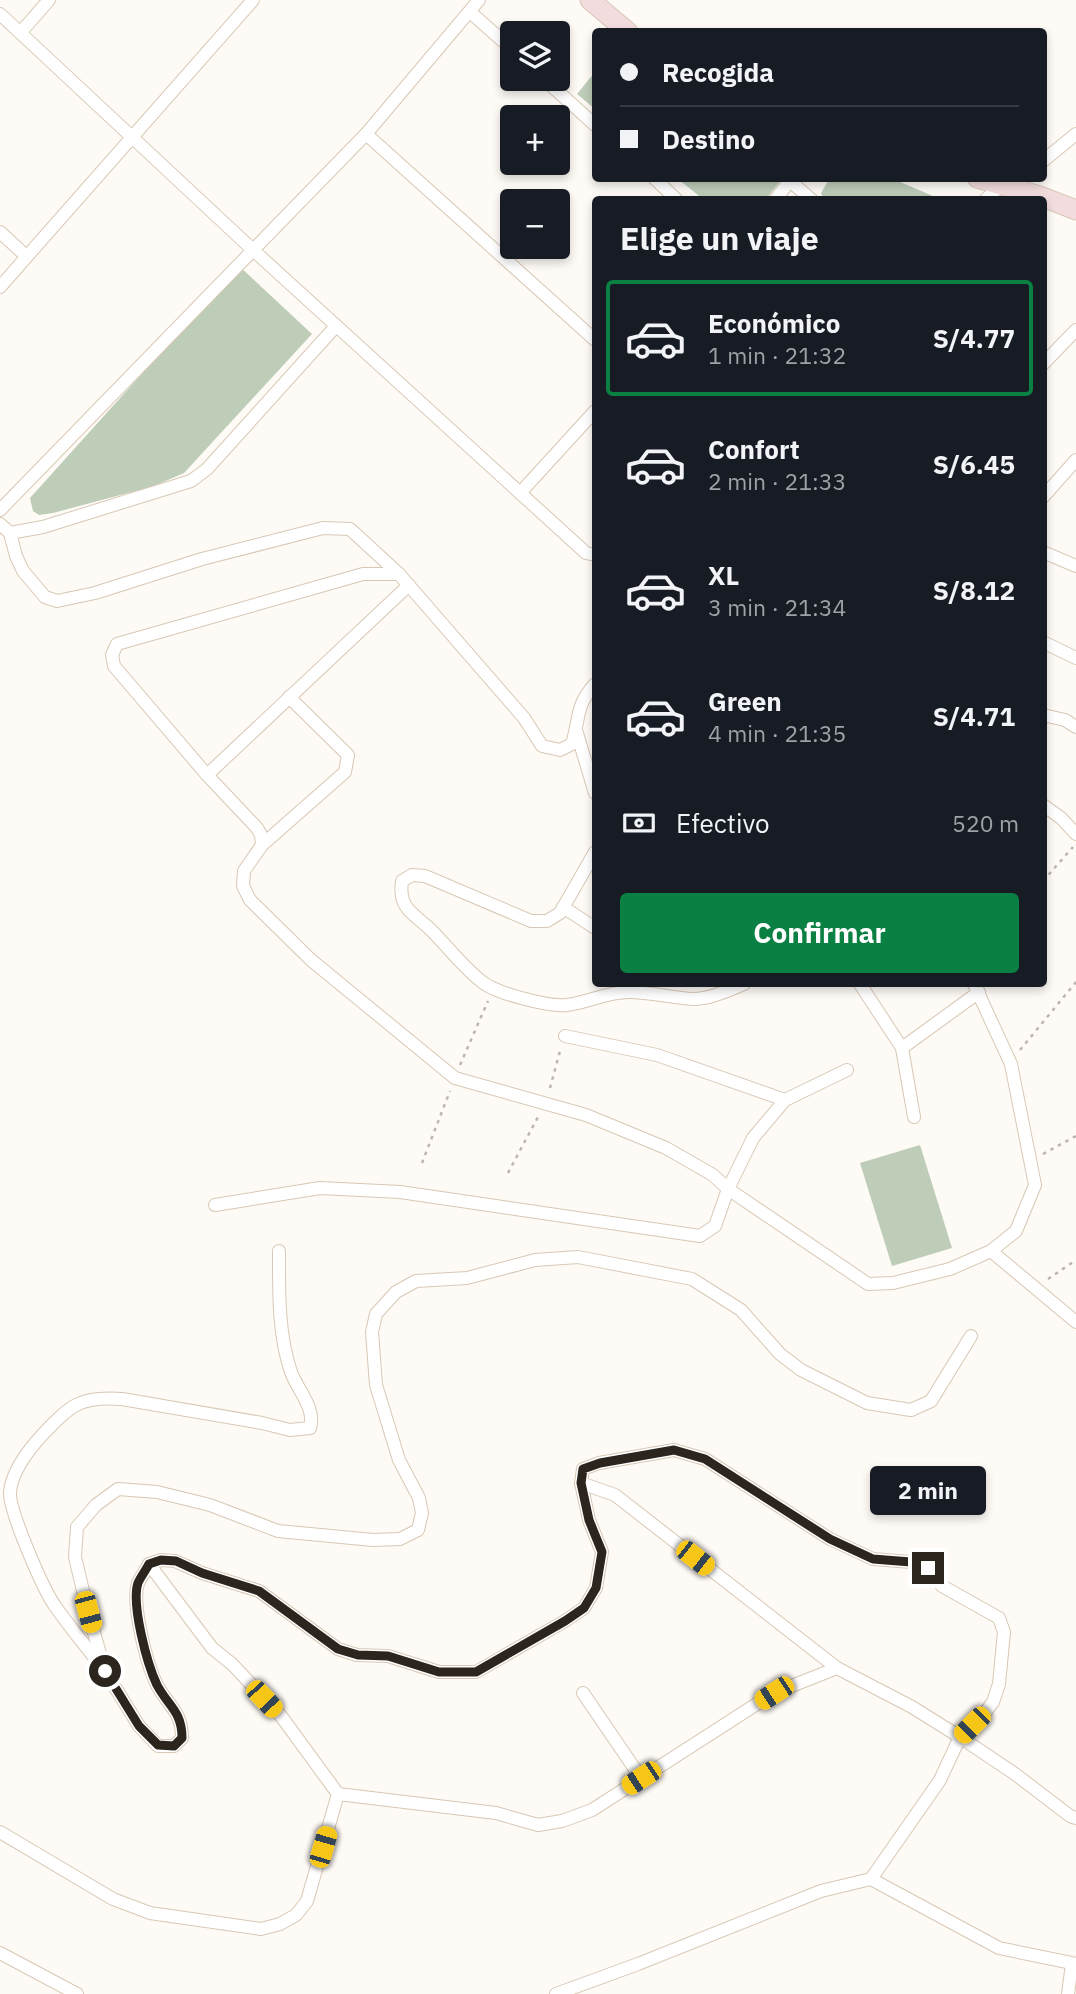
<!DOCTYPE html>
<html lang="es">
<head>
<meta charset="utf-8">
<style>
  :root { --surface:#171b24; --page:#242831; --text:#f1f3f6; --muted:#9ea1a6; --line:#363941; --accent:#0b8043 }
  body { margin:0; font-family:"IBM Plex Sans",sans-serif; background:var(--page); color:var(--text); height:100vh; display:flex; flex-direction:column; font-size:26px; white-space:nowrap }
  * { box-sizing:border-box; margin:0 }
  p { font-size:23px; color:var(--muted) }
  .icon { flex:none; width:38px; height:38px; fill:none; stroke:currentColor; stroke-width:2; stroke-linecap:round; stroke-linejoin:round }
  .map { position:relative; flex:1; overflow:hidden }
  .panel { position:absolute; left:592px; top:196px; width:455px; height:791px; display:flex; flex-direction:column; background:var(--surface); border-radius:7px; box-shadow:0 4px 10px #0003 }
  .panel>* { flex:none }
  .banner { position:absolute; left:592px; top:28px; width:455px; height:154px; border-radius:7px; box-shadow:0 4px 10px #0003; display:grid; align-content:center; height:154px; padding:0 28px; background:var(--surface) }
  .buttons { position:absolute; left:500px; top:21px; display:grid; gap:14px }
  .buttons a { display:grid; place-items:center; width:70px; height:70px; border-radius:7px; background:var(--surface); box-shadow:0 4px 10px #0003; font-size:35px }
  .end { position:absolute; width:32px; height:32px; margin:-16px; border:9px solid #2b251e; background:#fff; box-shadow:0 0 0 4px #fff }
  .from { border-radius:50% }
  .bubble { position:absolute; height:49px; border-radius:7px; background:var(--surface); box-shadow:0 4px 10px #0003; font-size:23px; font-weight:700; line-height:49px; text-align:center }
  .car { position:absolute; width:21px; height:42px; margin:-21px -10px; border-radius:9px; box-shadow:0 0 5px 2px #0007; background:linear-gradient(#f5c518 24%,#345 0 40%,#f5c518 0 76%,#345 0 86%,#f5c518 0) }
  .banner b { display:flex; align-items:center; gap:24px; height:66px; font-size:26px }
  .banner b+b { border-top:2px solid var(--line) }
  .banner i { width:18px; height:18px; background:var(--text) }
  ul { padding:0; list-style:none }
  li { display:flex; align-items:center; gap:21px; height:116px; margin:0 14px 10px; padding:0 14px; border:4px solid transparent; border-radius:7px }
  li div { flex:1 }
  li b { display:block; font-size:26px }
  li em { font-style:normal; font-weight:700 }
  li.active { border-color:var(--accent) }
  li>.icon { width:63px; height:63px; stroke-width:1.5 }
  h2 { padding:0 28px; font-size:32px; line-height:84px }
  .pay { display:flex; align-items:center; gap:18px; height:77px; padding:0 28px; font-size:26px }
  .pay p { margin-inline-start:auto }
  .button { display:flex; gap:14px; margin-top:auto; padding:14px 28px }
  .button a { flex:1; height:80px; border-radius:7px; background:var(--accent); color:#fff; font-size:28px; font-weight:700; line-height:80px; text-align:center }
  .map>svg:first-child { display:block }
  .green { fill:#bdcdb8 }
  .lines { fill:none; stroke-linecap:round; stroke-linejoin:round }
  .street-casing { stroke:#d8c8b5; stroke-width:14 }
  .secondary-casing { stroke:#d8c8b5; stroke-width:21 }
  .path { stroke:#bbb6b1; stroke-width:2.5; stroke-dasharray:3.5 5; stroke-linecap:butt }
  .street { stroke:#fff; stroke-width:12 }
  .secondary { stroke:#f3dcde; stroke-width:19 }
  .route { stroke:#2b251e; stroke-width:9 }
</style>
</head>
<body>
<div class="map">
<svg width="1076" height="1994" viewBox="0 0 1076 1994">
  <rect width="100%" height="100%" fill="#fefaf6"/>
  <g class="green">
    <path d="M595,72V109L577,94Z"/>
    <path d="M830,178L893,179L940,199H824L821,193Z"/>
    <path d="M678,179H782L765,200L703,199Z"/>
    <path d="M239,266L312,334L184,473L154,486L53,513L39,515L33,511L30,498Z"/>
    <path d="M920,1145L952,1248L892,1266L860,1163Z"/>
  </g>
  <g class="lines">
    <g class="street-casing">
      <g id="street">
        <path d="M470,12L513,50"/>
        <path d="M0,14L253,250L586,553L595,555"/>
        <path d="M21,32L49,0"/>
        <path d="M544,79L595,125"/>
        <path d="M366,134L595,340"/>
        <path d="M1043,161L1076,134"/>
        <path d="M654,178L677,200"/>
        <path d="M790,181L812,200"/>
        <path d="M775,200L792,178"/>
        <path d="M985,200L1001,185L1015,178"/>
        <path d="M0,232L26,256"/>
        <path d="M0,287L253,0"/>
        <path d="M1043,364L1076,330"/>
        <path d="M520,493L595,411"/>
        <path d="M1043,497L1076,460"/>
        <path d="M0,510L366,134L479,0"/>
        <path d="M0,524L10,533L43,527L191,481L207,469L336,326"/>
        <path d="M10,533L16,556L23,571L45,597L57,601L95,593L202,559L323,528L350,529L399,574L524,718L542,746L560,750L572,744C580,718 575,706 595,684"/>
        <path d="M1043,552L1076,566"/>
        <path d="M399,574H363L117,644L112,655L114,666L207,775L257,828L261,835L262,845L244,871L243,886L250,900L311,960L455,1078L586,1115L666,1148L713,1175L728,1189L868,1284L893,1283L950,1269L991,1251L1016,1231L1035,1185L1011,1064L974,984"/>
        <path d="M1043,642L1076,658"/>
        <path d="M1043,715L1065,720L1076,727"/>
        <path d="M576,730L595,793"/>
        <path d="M207,775L409,585"/>
        <path d="M1043,805L1061,818L1076,834"/>
        <path d="M262,845L345,772L348,755L289,697"/>
        <path d="M595,852L560,913L547,921H531L425,876L412,875L402,881C398,910 414,913 432,931C448,947 463,967 481,981C494,993 549,1007 567,1005C589,1002 607,992 629,992C651,992 672,998 693,999C710,999 729,990 744,984"/>
        <path d="M563,907L595,928"/>
        <path d="M860,984L902,1048L914,1117"/>
        <path d="M565,1036L657,1055L785,1100"/>
        <path d="M902,1048L979,992"/>
        <path d="M215,1205L320,1188L400,1192L700,1236L715,1226L728,1189L753,1138L785,1100L847,1070"/>
        <path d="M991,1251L1076,1322"/>
        <path d="M971,1336L931,1401L911,1410L867,1403L801,1370L780,1354L741,1310L692,1279L578,1257L535,1260L467,1278L416,1281L396,1292L376,1314L372,1332L376,1385L399,1460L419,1498L422,1513L418,1530L400,1539L373,1540L278,1531L210,1505L157,1492L118,1489L96,1505L77,1527L75,1557L88,1612L105,1671L139,1726L158,1746H174L182,1738C182,1711 168,1706 157,1685C147,1665 131,1604 138,1583C141,1577 146,1570 149,1564L161,1560L175,1561L202,1573L259,1591L338,1649L357,1655L388,1656L439,1672H476L565,1621L584,1608L596,1588L602,1552L589,1520L581,1483L583,1469L599,1463L674,1450L705,1459L830,1539L873,1559L911,1562L928,1568L942,1586L999,1618L1004,1632L999,1684L993,1702L984,1714L960,1737L1015,1774L1070,1816L1076,1818"/>
        <path d="M581,1483L615,1495L837,1668L912,1707L960,1737L940,1780L871,1879"/>
        <path d="M100,1665C85,1645 69,1626 55,1606C43,1589 9,1511 10,1492C12,1470 29,1449 44,1433C72,1404 81,1396 122,1399L262,1423L290,1430L310,1428C316,1408 298,1391 291,1372C278,1334 279,1292 279,1251"/>
        <path d="M583,1693L641,1778"/>
        <path d="M338,1794L496,1813L538,1825L562,1821L592,1810L774,1693L837,1668"/>
        <path d="M0,1832L113,1899L150,1913L261,1929L280,1924L296,1915L307,1901L338,1794L281,1716L232,1664L212,1648L149,1564"/>
        <path d="M0,1953L77,1994"/>
        <path d="M556,1994L638,1964L821,1891L871,1879L999,1948L1076,1964"/>
        <path d="M1068,1994L1072,1964"/>
      </g>
    </g>
    <g class="secondary-casing">
      <g id="secondary">
        <path d="M590,0L628,32"/>
        <path d="M977,178L1040,196L1076,210"/>
      </g>
    </g>
    <g class="path">
      <path d="M1043,881L1073,847"/>
      <path d="M1020,1050L1076,982"/>
      <path d="M460,1065L488,1001"/>
      <path d="M550,1088L560,1051"/>
      <path d="M1043,1154L1076,1136"/>
      <path d="M422,1163L450,1091"/>
      <path d="M508,1173L538,1117"/>
      <path d="M1048,1279L1076,1260"/>
    </g>
    <use href="#street" class="street"/>
    <use href="#secondary" class="secondary"/>
  </g>
  <g class="lines">
    <path class="route" d="M105,1671L139,1726L158,1745L174,1746L182,1738C182,1711 168,1706 157,1685C147,1664 131,1604 138,1583C141,1576 146,1570 149,1564L161,1560L176,1561L202,1573L259,1591L338,1649L358,1655L388,1656L439,1672H476L565,1621L584,1608L596,1588L602,1552L589,1520L581,1483L583,1469L600,1463L674,1450L705,1459L830,1539L873,1559L911,1562L928,1568"/>
  </g>
</svg>
<div class="buttons">
<a><svg class="icon" aria-label="layers" viewBox="0 0 24 24"><path d="M12 4l9 5-9 5-9-5zM3 14l9 5 9-5"/></svg></a>
<a>+</a>
<a>−</a>
</div>
<i class="end from" style="left:105px;top:1671px"></i>
<i class="end" style="left:928px;top:1568px"></i>
<div class="bubble" style="left:870px;top:1466px;width:116px">2 min</div>
<i class="car" style="left:695px;top:1558px;rotate:128deg"></i>
<i class="car" style="left:88px;top:1612px;rotate:165deg"></i>
<i class="car" style="left:774px;top:1693px;rotate:237deg"></i>
<i class="car" style="left:264px;top:1699px;rotate:137deg"></i>
<i class="car" style="left:972px;top:1725px;rotate:225deg"></i>
<i class="car" style="left:641px;top:1778px;rotate:237deg"></i>
<i class="car" style="left:323px;top:1847px;rotate:16deg"></i>
<div class="banner">
<b><i class="from"></i>Recogida</b>
<b><i></i>Destino</b>
</div>
<section class="panel">
<h2>Elige un viaje</h2>
<ul>
<li class="active"><svg class="icon" aria-label="car" viewBox="0 0 24 24"><path d="M5 17H2v-5l4-1 3-4h7l3 4 3 1v5h-3M9 17h6M6 11h13"/><circle cx="7" cy="17" r="2"/><circle cx="17" cy="17" r="2"/></svg><div><b>Económico</b><p>1 min · 21:32</p></div><em>S/4.77</em></li>
<li><svg class="icon" aria-label="car" viewBox="0 0 24 24"><path d="M5 17H2v-5l4-1 3-4h7l3 4 3 1v5h-3M9 17h6M6 11h13"/><circle cx="7" cy="17" r="2"/><circle cx="17" cy="17" r="2"/></svg><div><b>Confort</b><p>2 min · 21:33</p></div><em>S/6.45</em></li>
<li><svg class="icon" aria-label="car" viewBox="0 0 24 24"><path d="M5 17H2v-5l4-1 3-4h7l3 4 3 1v5h-3M9 17h6M6 11h13"/><circle cx="7" cy="17" r="2"/><circle cx="17" cy="17" r="2"/></svg><div><b>XL</b><p>3 min · 21:34</p></div><em>S/8.12</em></li>
<li><svg class="icon" aria-label="car" viewBox="0 0 24 24"><path d="M5 17H2v-5l4-1 3-4h7l3 4 3 1v5h-3M9 17h6M6 11h13"/><circle cx="7" cy="17" r="2"/><circle cx="17" cy="17" r="2"/></svg><div><b>Green</b><p>4 min · 21:35</p></div><em>S/4.71</em></li>
</ul>
<div class="pay"><svg class="icon" aria-label="cash" viewBox="0 0 24 24"><path d="M3 7h18v10H3z"/><circle cx="12" cy="12" r="2"/></svg>Efectivo<p>520 m</p></div>
<div class="button"><a>Confirmar</a></div>
</section>
</div>
</body>
</html>
